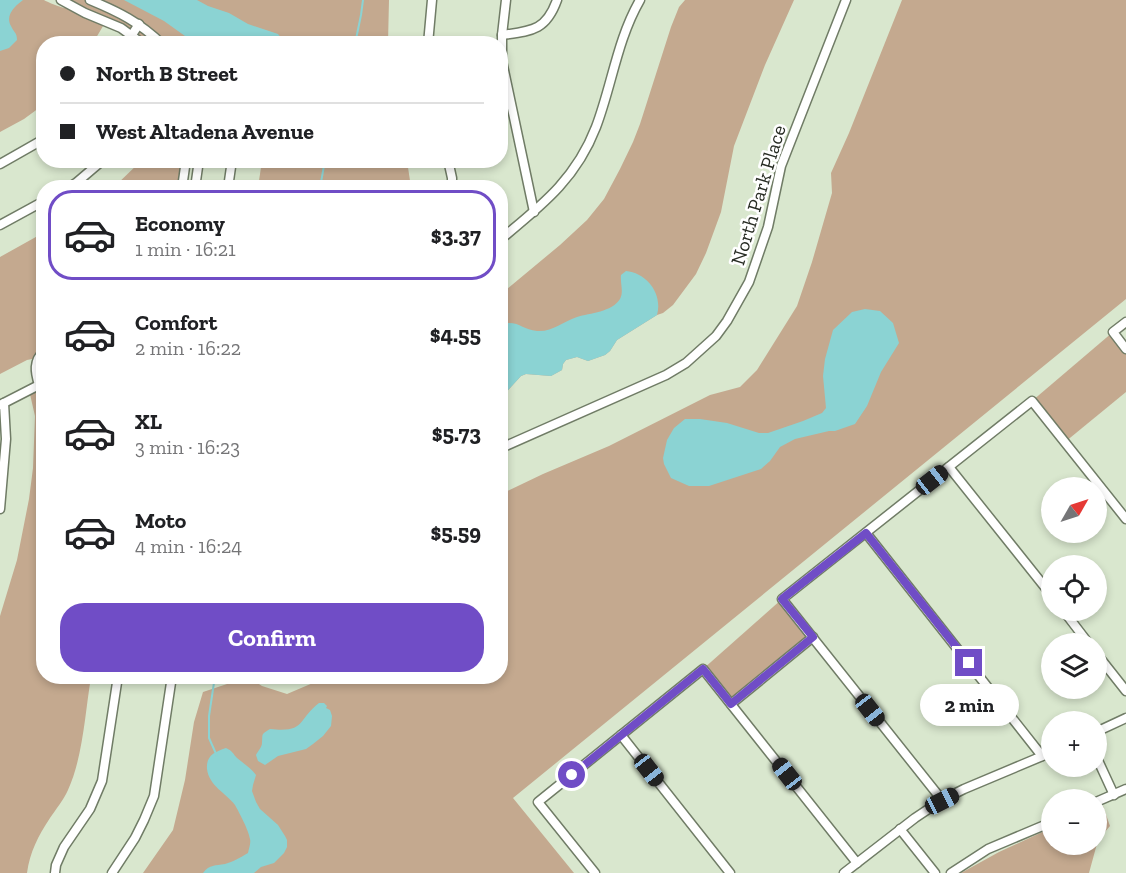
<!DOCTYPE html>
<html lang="en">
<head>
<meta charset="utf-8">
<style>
  :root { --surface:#fff; --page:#f6f6f6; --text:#202124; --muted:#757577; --line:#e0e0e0; --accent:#704dc6 }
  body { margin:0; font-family:"Zilla Slab",serif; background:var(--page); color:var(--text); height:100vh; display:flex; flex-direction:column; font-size:22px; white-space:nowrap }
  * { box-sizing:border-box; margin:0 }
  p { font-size:20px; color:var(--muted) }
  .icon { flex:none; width:33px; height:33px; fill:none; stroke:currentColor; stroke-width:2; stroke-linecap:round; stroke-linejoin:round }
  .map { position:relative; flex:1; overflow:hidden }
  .drawer { position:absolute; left:36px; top:180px; width:472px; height:504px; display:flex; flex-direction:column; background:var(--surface); border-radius:24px; box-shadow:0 3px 9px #0003 }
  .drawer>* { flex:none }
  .hud { position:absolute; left:36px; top:36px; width:472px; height:132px; border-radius:24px; box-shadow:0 3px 9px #0003; display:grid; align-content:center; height:132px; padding:0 24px; background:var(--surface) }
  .needle { width:39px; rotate:51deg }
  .fabs { position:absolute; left:1041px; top:477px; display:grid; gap:12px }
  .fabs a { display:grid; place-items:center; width:66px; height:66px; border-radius:50%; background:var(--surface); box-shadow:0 3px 9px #0003; font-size:30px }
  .end { position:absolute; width:27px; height:27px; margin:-14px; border:8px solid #704dc6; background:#fff; box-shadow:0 0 0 3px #fff }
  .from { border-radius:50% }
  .bubble { position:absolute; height:42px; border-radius:21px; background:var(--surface); box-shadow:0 3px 9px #0003; font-size:20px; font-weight:700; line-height:42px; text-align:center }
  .car { position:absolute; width:18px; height:36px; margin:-18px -9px; border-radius:8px; box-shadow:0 0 4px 2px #0007; background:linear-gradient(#222 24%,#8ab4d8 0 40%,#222 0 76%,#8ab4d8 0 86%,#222 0) }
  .hud b { display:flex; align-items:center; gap:21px; height:57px; font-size:22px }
  .hud b+b { border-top:2px solid var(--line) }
  .hud i { width:15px; height:15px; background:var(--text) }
  ul { padding:10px 0 0; list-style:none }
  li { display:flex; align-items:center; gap:18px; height:90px; margin:0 12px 9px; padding:0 12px; border:3px solid transparent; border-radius:24px }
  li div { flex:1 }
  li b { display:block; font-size:22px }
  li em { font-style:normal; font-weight:700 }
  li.selected { border-color:var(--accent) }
  li>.icon { width:54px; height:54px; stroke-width:1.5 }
  .action { display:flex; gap:12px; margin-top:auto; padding:12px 24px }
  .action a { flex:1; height:69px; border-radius:24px; background:var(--accent); color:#fff; font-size:24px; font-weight:700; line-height:69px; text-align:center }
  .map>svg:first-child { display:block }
  .green { fill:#c4a98f }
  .water { fill:#8bd3d3 }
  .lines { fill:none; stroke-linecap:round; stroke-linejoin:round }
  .stream { stroke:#8bd3d3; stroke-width:2 }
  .minor-casing { stroke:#707c66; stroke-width:11 }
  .minor { stroke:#fff; stroke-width:8 }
  .route { stroke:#704dc6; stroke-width:8 }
  .labels { text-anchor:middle; stroke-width:5; stroke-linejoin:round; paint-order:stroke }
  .street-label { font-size:20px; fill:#282d24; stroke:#fff }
</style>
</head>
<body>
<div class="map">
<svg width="1126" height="873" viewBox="0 0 1126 873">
  <rect width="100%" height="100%" fill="#d9e7ce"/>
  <g class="green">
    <path d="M0,0H44C47,2 62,8 65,8L68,0H389L388,43H143L106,21L93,43L44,44L43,105L24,119L0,132Z"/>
    <path d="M685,0H794L765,65L734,146L721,212L706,253L696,274L673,305L663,313L657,315L617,340L610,351L605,355L588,361L577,357L566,360L563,364L562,370L551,376L526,374L521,376L501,398V294L560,245L587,220L604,199L620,169L633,142L640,124L671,27L679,7Z"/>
    <path d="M902,0H1126V299L513,798L574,873H143L173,830L185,780L194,722L203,692L248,677L262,686L287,694L327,677L501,676V494L543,474L609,446L710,395L740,387L757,370L797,306L812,262L832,193L831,173L849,133Z"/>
    <path d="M141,161H186L182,187L113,188Z"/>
    <path d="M262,161H407L411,187H258Z"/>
    <path d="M43,233V351L37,358L27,360L0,374V257Z"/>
    <path d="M1113,332L1126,349V392L1065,442L1032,401Z"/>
    <path d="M43,384L44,676L91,677C85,713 83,757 68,790C63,801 56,809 50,818C38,836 30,852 27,873H0V616L17,560L29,499L33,468L35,416L29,390Z"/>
    <path d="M782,599L813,637L731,704L703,669Z"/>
    <path d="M1103,806L1110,826L1098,840L1089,873H961L999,852L1051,828L1052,844H1096L1097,808Z"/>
  </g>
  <g class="water">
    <path d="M0,0H23C15,6 5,15 11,26C14,33 17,32 17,40L9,48L0,51Z"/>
    <path d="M124,0H197L208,6L229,13L248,24L278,34L282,39V43H210L185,36L164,21Z"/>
    <path d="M626,271C647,273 663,294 657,315L617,340L610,351L605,355L588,361L577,357L566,360L563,364L562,370L551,376L526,374L521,376L501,398V324C519,320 522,330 537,331C553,332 562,322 577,317C590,313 612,312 620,299C624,292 620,283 621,275Z"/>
    <path d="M865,309L880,311L893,323L899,343L881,372L867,406L855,424L835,431H829L795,439L780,447L770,461L761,469L709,486H689L671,478L664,464L663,458L667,440L674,428L685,419H700L727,423L759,433H768L803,421L822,413L826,408L823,376L825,359L833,330L852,312Z"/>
    <path d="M319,703H324L327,706L326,708L330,710L332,716L331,726L323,736L313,744L306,749L278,756L265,765L258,761L256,755C258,751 262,747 262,743C263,734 260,735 270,729C306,733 297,720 319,703Z"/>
    <path d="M226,748C233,751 233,754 237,758C244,764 251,768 256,775L253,785L252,791L256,802L260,809L278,825L285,836L287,840V847L284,853L274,863L261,867L254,873H203C210,864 215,866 225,864C233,862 241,857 248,853C249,848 251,843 250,839C249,831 239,812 235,805C226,793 209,786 207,769C206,756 214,752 226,748Z"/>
  </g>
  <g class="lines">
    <g class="stream">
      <path d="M355,44L361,15L363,0"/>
      <path d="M320,188L325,160"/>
      <path d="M215,676L209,716V738L217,756"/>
    </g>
    <g class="minor-casing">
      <g id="minor">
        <path d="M61,0L85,13L121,28L143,44"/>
        <path d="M90,0C119,12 139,22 162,44"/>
        <path d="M506,0L502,35V61L534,212"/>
        <path d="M502,35C531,31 546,31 557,0"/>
        <path d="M126,44L139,24"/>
        <path d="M428,44L432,0"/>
        <path d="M448,160L452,178V188"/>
        <path d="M0,164L44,139"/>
        <path d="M68,188L76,183L103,160"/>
        <path d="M182,188L186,160"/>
        <path d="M195,188L199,160"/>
        <path d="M228,188L232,160"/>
        <path d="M0,225L44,201"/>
        <path d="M501,239C542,205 576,179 596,127C612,85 617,40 640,0"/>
        <path d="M1126,322L1113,332L1126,349"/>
        <path d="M39,385C35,372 33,361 44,351"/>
        <path d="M0,405L39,385L44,384"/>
        <path d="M501,448L666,375L686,363L716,336L727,321L749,282L768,227L781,166L846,0"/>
        <path d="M949,467L1052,596"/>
        <path d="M0,509L6,439L4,403"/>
        <path d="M866,533L1042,756"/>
        <path d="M1063,610L1089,644"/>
        <path d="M1096,653L1126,691"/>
        <path d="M731,704L813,637"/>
        <path d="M1096,732L1126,718"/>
        <path d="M621,735L730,873"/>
        <path d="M1096,756L1114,795"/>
        <path d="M942,800L782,599L1032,401L1126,519"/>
        <path d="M1096,802L1126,789"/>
        <path d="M900,829L935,873"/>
        <path d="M55,873L56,865L64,847L90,809L102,781L118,676"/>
        <path d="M112,873L135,838L144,820L154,796L172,676"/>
        <path d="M595,873L538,802L703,669L857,863"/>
        <path d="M844,873L915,818L942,800L964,789L1052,752"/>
        <path d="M951,873L988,849L1052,822"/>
      </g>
    </g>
    <use href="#minor" class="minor"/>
  </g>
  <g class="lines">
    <path class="route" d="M572,775L703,669L731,704L813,637L782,599L866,533L969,663"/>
  </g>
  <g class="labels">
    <g class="street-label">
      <text transform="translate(758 195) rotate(-73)" y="7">North Park Place</text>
    </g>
  </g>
</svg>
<div class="fabs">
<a><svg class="needle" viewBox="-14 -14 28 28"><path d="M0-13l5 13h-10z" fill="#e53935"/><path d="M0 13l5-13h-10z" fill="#757577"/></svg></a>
<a><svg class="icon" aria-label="locate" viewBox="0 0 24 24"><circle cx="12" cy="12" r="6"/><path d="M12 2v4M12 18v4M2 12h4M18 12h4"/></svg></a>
<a><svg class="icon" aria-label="layers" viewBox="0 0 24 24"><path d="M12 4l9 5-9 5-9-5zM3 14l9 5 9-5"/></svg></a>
<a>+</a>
<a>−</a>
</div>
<i class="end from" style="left:572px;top:775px"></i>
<i class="end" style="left:969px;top:663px"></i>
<div class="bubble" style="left:920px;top:684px;width:99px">2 min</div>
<i class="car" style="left:932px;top:480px;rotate:52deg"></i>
<i class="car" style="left:870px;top:710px;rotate:142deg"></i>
<i class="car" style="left:649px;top:770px;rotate:142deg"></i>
<i class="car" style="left:787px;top:774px;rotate:322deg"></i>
<i class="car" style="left:942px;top:801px;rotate:63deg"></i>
<div class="hud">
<b><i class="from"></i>North B Street</b>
<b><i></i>West Altadena Avenue</b>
</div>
<section class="drawer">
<ul>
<li class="selected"><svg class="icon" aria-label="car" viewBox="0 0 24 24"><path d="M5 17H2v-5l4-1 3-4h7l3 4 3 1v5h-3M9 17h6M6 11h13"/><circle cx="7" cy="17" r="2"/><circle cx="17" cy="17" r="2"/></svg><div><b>Economy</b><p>1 min · 16:21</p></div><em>$3.37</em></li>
<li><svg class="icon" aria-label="car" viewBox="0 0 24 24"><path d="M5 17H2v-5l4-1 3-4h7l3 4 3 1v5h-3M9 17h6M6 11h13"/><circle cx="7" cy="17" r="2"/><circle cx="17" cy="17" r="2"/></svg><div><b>Comfort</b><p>2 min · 16:22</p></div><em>$4.55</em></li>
<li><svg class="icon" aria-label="car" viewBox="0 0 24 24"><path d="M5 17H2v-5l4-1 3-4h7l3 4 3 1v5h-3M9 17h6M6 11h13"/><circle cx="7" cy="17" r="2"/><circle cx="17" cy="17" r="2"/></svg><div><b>XL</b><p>3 min · 16:23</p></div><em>$5.73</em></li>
<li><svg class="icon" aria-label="car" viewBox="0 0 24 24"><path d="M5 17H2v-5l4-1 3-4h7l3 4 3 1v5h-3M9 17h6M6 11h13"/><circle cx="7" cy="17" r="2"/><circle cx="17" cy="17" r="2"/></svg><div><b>Moto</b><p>4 min · 16:24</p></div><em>$5.59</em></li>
</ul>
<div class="action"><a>Confirm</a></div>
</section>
</div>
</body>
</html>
